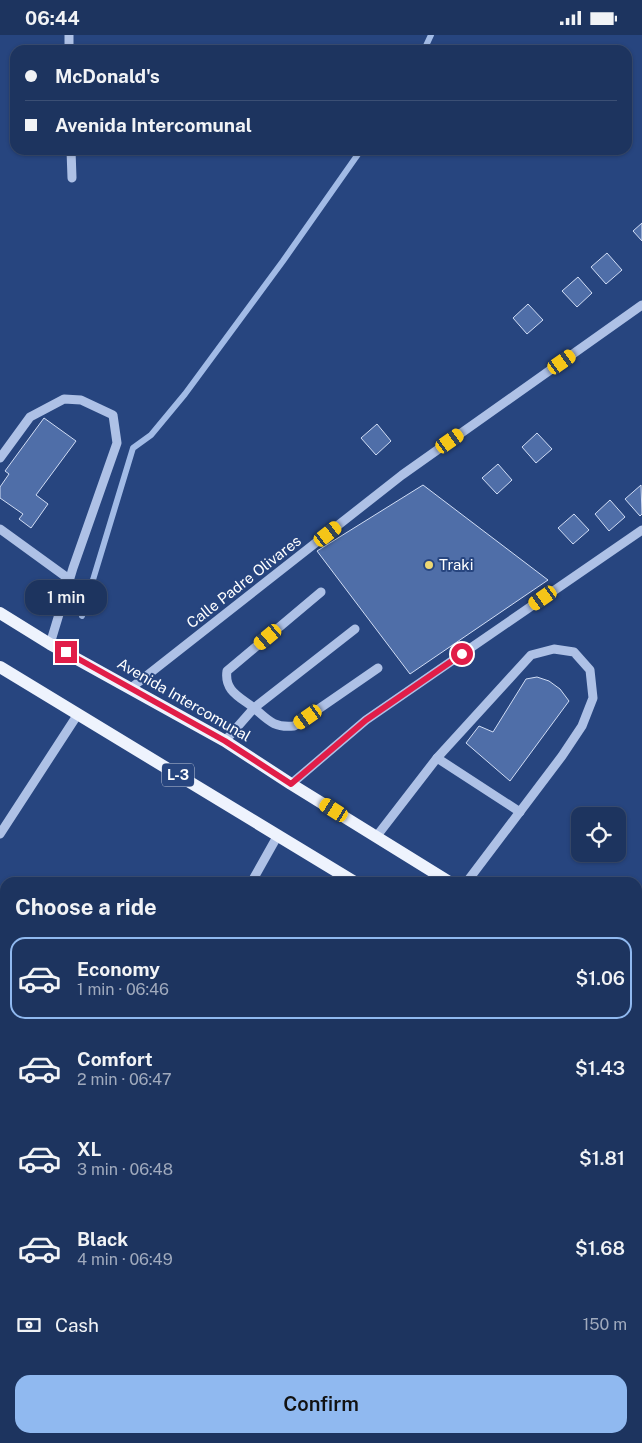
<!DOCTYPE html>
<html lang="en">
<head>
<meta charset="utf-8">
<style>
  :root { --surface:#1d345f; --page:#2a3f68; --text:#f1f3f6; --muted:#a0aabd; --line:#3b4f74; --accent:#90b9f0 }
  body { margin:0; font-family:"Public Sans",sans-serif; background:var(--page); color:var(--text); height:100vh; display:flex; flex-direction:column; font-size:19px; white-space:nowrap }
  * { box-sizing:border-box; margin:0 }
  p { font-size:16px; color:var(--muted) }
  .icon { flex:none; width:28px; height:28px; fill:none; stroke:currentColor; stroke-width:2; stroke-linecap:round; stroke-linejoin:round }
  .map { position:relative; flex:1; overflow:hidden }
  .side { position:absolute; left:0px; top:842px; width:642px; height:566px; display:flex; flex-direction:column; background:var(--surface); border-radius:15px 15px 0 0; box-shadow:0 1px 4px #0004,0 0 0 1px var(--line) }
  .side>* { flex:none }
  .top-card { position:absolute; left:10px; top:10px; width:622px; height:110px; border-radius:15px; box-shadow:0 1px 4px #0004,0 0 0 1px var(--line); display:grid; align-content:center; height:110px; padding:0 15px; background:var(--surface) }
  .tools { position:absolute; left:571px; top:772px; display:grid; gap:10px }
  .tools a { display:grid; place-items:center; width:55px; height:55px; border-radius:10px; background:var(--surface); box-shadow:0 1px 4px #0004,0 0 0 1px var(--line); font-size:25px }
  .end { position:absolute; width:22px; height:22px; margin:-11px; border:6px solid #e11d48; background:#fff; box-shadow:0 0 0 2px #fff }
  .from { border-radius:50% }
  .bubble { position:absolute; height:35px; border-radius:15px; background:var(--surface); box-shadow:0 1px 4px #0004,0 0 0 1px var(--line); font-size:16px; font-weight:600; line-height:35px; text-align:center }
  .car { position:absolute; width:15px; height:30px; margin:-15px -8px; border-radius:6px; box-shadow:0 0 4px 1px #0007; background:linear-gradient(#f5c518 24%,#345 0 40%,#f5c518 0 76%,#345 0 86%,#f5c518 0) }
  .top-card b { display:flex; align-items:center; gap:18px; height:48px; font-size:19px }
  .top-card b+b { border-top:1px solid var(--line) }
  .top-card i { width:12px; height:12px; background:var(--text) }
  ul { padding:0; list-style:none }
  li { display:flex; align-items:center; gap:15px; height:82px; margin:0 10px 8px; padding:0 5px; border:2px solid transparent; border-radius:15px }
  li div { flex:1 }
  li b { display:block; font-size:19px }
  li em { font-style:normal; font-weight:600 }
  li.active { border-color:var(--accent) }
  li>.icon { width:45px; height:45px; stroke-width:1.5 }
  h2 { padding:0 15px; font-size:22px; line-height:60px }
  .pay { display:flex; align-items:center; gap:12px; height:55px; padding:0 15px; font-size:19px }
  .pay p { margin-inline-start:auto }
  .primary-button { display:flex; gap:10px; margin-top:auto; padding:10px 15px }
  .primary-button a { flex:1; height:58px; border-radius:15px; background:var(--accent); color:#111; font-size:20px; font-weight:600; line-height:58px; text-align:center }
  .status { display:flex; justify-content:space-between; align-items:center; height:35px; padding:0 25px; background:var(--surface); direction:ltr }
  .status svg { height:14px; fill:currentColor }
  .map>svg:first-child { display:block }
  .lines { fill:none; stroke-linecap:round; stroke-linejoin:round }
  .stream { stroke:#a2bbe6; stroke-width:6 }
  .building { fill:#4f6ea8; stroke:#d1ddf5 }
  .minor { stroke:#aec1e6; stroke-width:9 }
  .major { stroke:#eef3fd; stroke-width:12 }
  .route { stroke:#e11d48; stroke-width:6 }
  .poi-dot { fill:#eed773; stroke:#27457f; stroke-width:2 }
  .labels { text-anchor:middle; stroke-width:4; stroke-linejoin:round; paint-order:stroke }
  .shield { fill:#27457f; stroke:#bec7d9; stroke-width:1 }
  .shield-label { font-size:14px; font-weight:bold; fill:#fff }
  .poi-label { font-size:15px; fill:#fff; stroke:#27457f; text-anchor:start }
  .street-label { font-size:15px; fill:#fff; stroke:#27457f }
</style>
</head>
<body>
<div class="status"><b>06:44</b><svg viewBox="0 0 49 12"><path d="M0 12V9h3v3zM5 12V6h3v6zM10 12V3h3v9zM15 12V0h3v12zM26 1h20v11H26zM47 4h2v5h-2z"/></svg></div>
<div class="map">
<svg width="642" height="1408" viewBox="0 0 642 1408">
  <rect width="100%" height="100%" fill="#27457f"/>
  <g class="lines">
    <g class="stream">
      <path d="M424,15L431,0"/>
      <path d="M82,581L133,413L151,400L185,359L283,226L361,115"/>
    </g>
  </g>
  <g class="building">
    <path d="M642,188V206L633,196Z"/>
    <path d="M607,218L622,235L606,249L591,232Z"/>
    <path d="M578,242L592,258L577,272L562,256Z"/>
    <path d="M528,269L543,285L527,299L513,283Z"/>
    <path d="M44,383L76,406L36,460L48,469L31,493L19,484L23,479L0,463V452L9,439L5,436Z"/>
    <path d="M377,389L391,406L376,420L361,403Z"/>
    <path d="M537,398L552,414L536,428L522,412Z"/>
    <path d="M498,429L512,445L497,459L482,443Z"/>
    <path d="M423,450L548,545L410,639L317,516Z"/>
    <path d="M641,450L642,479L640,481L625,464Z"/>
    <path d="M610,465L625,482L609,496L595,479Z"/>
    <path d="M574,479L589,495L573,509L558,493Z"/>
    <path d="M537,642L549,646L560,654L569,666L510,746L466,708L479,691L493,697L526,644Z"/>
  </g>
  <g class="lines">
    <g class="minor">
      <path d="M69,0V15"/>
      <path d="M71,115L72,143"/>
      <path d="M0,423L30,382L64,364L81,365L113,380L117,408L73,533L50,609"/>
      <path d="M0,494L69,544"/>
      <path d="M321,557L227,636C224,656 240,662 254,673L355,594"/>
      <path d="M131,653L402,440L642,270"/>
      <path d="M225,706L254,673C269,686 274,693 294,691L378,633"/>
      <path d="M437,723L520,777"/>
      <path d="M291,749L366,685L642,495"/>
      <path d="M0,799L78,679"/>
      <path d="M376,802L437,723L531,620L554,614L574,617L590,635L593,663L582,691L562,721L466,848"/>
      <path d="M251,848L278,800"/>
      <path d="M0,922L5,925"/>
      <path d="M638,939L642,933"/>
      <path d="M0,1177L5,1180"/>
      <path d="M638,1306L642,1309"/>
      <path d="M0,1348L5,1350"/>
      <path d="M116,1404L124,1408"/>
      <path d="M392,1404L398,1408"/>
      <path d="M4,1408L6,1404"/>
      <path d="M375,1408L377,1404"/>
    </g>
    <g class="major">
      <path d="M0,578L50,609L225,706L291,749L451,848"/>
      <path d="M0,632L356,848"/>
      <path d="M638,963L642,966"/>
      <path d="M638,1019L642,1022"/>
    </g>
  </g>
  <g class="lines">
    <path class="route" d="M66,617L225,706L291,749L366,685L462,619"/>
  </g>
  <circle class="poi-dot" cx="429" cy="530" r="5"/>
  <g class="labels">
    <rect class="shield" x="162" y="728.5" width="32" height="23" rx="4"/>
    <g class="shield-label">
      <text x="178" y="745">L-3</text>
    </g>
    <g class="poi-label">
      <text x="439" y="535">Traki</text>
    </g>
    <g class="street-label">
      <text transform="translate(244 547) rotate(-38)" y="5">Calle Padre Olivares</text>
      <text transform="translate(184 665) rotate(30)" y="5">Avenida Intercomunal</text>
    </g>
  </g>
</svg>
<div class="tools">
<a><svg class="icon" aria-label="locate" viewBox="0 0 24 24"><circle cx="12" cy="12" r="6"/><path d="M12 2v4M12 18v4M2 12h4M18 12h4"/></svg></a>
</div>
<i class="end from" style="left:462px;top:619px"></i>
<i class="end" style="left:66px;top:617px"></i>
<div class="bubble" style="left:25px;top:545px;width:82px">1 min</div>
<i class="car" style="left:562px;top:327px;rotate:55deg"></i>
<i class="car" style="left:450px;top:406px;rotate:55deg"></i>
<i class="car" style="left:328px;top:499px;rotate:52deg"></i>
<i class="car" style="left:543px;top:563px;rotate:235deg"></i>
<i class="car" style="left:268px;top:602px;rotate:230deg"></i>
<i class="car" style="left:308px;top:682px;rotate:235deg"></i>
<i class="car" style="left:334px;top:775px;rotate:302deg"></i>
<div class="top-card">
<b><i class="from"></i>McDonald's</b>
<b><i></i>Avenida Intercomunal</b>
</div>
<section class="side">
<h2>Choose a ride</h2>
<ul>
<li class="active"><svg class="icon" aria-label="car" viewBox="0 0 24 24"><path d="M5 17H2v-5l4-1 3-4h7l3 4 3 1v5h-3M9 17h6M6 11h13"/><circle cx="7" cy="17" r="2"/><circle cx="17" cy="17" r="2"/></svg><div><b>Economy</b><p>1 min · 06:46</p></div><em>$1.06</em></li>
<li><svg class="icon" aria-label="car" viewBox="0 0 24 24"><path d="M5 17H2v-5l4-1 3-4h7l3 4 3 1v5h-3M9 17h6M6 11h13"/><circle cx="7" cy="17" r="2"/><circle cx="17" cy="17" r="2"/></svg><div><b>Comfort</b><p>2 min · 06:47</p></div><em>$1.43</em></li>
<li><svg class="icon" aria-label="car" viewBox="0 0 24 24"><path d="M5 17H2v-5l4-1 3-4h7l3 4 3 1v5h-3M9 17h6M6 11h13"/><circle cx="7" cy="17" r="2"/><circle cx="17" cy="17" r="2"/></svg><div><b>XL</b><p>3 min · 06:48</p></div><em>$1.81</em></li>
<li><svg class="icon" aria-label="car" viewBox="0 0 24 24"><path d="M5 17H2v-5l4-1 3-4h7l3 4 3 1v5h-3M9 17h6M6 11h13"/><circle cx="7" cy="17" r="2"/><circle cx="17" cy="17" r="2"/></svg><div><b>Black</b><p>4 min · 06:49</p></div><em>$1.68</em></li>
</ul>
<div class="pay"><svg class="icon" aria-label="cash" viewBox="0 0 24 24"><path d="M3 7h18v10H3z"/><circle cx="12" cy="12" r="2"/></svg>Cash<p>150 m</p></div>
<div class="primary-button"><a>Confirm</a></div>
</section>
</div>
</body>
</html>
